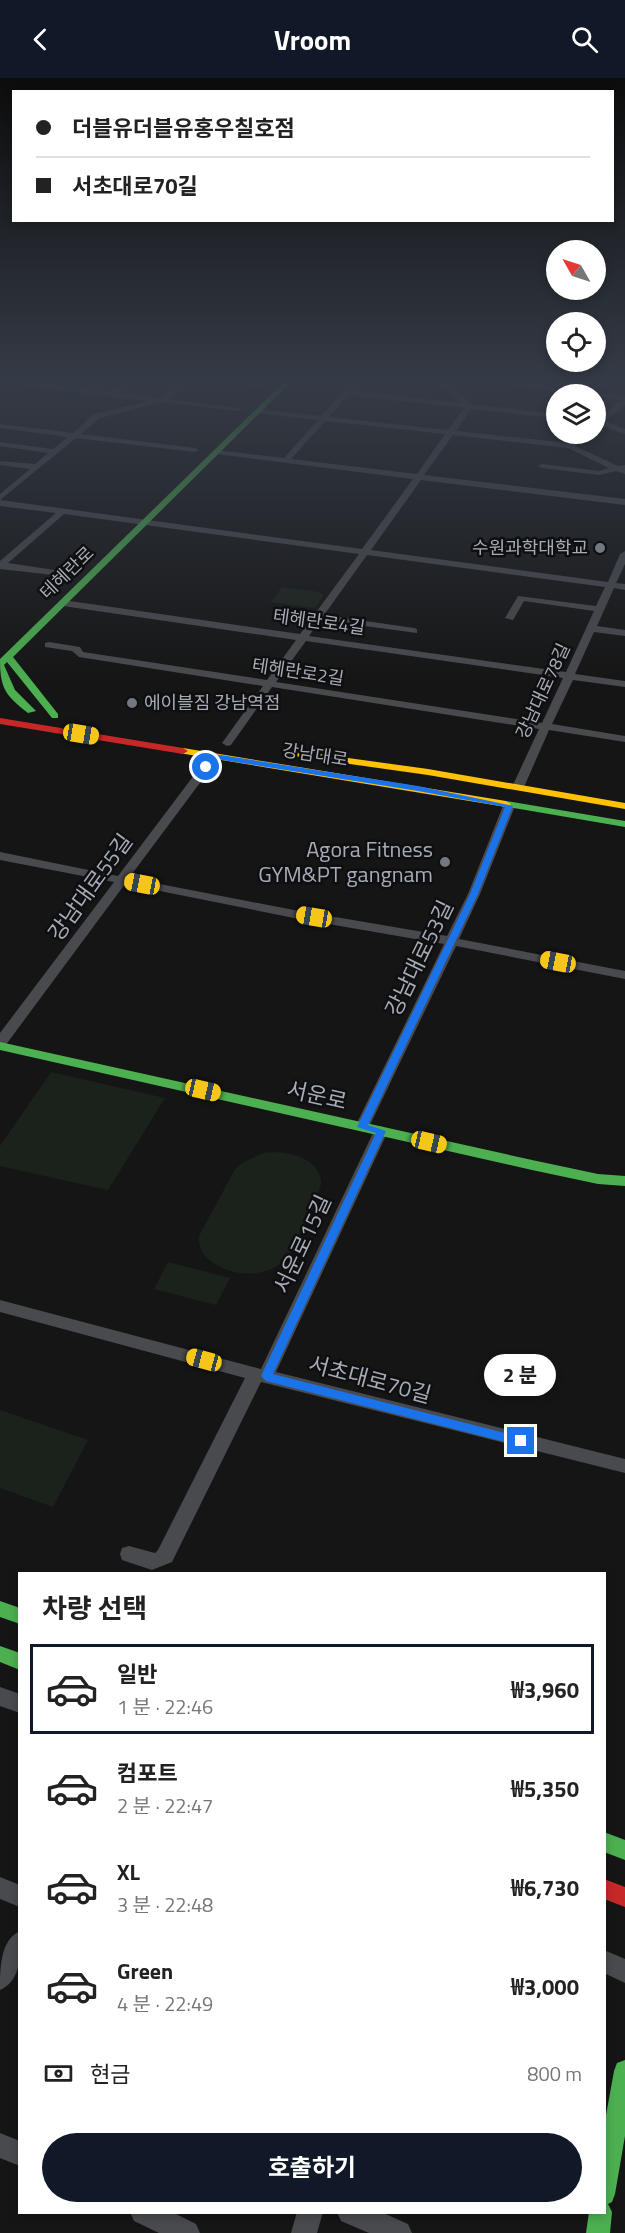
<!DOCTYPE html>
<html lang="ko">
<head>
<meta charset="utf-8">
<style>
  :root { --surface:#fff; --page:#f6f6f6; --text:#222; --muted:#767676; --line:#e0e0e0; --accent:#111827 }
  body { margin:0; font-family:"Titillium Web","Noto Sans KR",sans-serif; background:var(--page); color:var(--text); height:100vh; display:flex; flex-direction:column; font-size:22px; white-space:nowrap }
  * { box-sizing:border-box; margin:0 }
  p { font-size:20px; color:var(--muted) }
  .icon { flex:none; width:33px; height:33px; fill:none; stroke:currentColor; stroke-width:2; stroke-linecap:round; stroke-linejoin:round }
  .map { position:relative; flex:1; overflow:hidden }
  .side { position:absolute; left:18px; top:1494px; width:588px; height:642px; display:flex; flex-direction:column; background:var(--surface); border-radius:0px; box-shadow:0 3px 9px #0003 }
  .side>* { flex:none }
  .guide { position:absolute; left:12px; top:12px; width:602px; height:132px; border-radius:0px; box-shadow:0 3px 9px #0003; display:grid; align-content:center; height:132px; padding:0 24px; background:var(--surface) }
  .needle { width:39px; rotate:309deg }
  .tools { position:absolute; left:546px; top:162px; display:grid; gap:12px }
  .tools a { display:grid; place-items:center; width:60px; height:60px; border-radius:50%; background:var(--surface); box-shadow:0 3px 9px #0003; font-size:30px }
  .end { position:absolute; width:27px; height:27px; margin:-14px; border:8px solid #1a73e8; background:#fff; box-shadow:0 0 0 3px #fff }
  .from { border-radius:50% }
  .bubble { position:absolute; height:42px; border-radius:21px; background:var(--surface); box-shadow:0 3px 9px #0003; font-size:20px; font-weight:700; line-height:42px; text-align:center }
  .car { position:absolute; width:18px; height:36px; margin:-18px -9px; border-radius:8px; box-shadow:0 0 4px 2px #0007; background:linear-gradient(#f5c518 24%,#345 0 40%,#f5c518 0 76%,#345 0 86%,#f5c518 0) }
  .guide b { display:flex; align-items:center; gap:21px; height:57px; font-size:22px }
  .guide b+b { border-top:2px solid var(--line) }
  .guide i { width:15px; height:15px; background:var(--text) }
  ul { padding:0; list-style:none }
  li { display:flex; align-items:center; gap:18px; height:90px; margin:0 12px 9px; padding:0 12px; border:3px solid transparent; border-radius:0px }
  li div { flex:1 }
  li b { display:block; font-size:22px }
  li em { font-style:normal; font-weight:700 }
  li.on { border-color:var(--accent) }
  li>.icon { width:54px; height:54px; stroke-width:1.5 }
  h2 { padding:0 24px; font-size:27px; line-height:72px }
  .pay { display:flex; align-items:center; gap:15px; height:66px; padding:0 24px; font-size:22px }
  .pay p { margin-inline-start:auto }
  .button { display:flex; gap:12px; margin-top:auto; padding:12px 24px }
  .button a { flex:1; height:69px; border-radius:36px; background:var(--accent); color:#fff; font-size:24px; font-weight:700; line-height:69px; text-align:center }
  header { display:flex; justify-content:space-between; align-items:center; height:78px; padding:0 24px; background:var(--accent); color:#fff; font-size:27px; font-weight:700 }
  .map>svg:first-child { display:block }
  .green { fill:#1b221b }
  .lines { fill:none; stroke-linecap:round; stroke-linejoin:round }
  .street { fill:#494a4e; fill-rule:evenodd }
  .fast { fill:#4caf50; fill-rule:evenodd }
  .slow { fill:#ffc107; fill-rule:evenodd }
  .jam { fill:#c62828; fill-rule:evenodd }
  .route { fill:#1a73e8 }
  .poi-dot { fill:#73777e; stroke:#0f0f11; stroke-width:2 }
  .labels { text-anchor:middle; stroke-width:5; stroke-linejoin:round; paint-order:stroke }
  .far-poi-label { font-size:18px; fill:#a6acb6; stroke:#0f0f11; text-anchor:end }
  .far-street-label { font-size:18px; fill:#a6acb6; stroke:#0f0f11 }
  .poi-label { font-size:22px; fill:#a6acb6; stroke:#0f0f11; text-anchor:end }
  .street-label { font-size:22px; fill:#a6acb6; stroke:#0f0f11 }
</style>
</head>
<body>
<header><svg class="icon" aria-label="back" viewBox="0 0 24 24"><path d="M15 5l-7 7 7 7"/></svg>Vroom<svg class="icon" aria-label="search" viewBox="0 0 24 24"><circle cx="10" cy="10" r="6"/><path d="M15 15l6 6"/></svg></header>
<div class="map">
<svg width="625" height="2155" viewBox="0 0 625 2155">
  <rect width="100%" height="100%" fill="#151515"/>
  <g class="green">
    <path d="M282,509L320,514L324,517L315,530L271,524Z"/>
    <path d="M51,994L165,1020L108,1112L0,1088V1068Z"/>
    <path d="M263,1075C281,1072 317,1077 321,1102C322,1112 312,1126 308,1136C296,1165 292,1189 257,1195C243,1197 229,1194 217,1187C205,1181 198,1172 199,1158L235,1091L244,1084Z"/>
    <path d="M168,1184L230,1200L216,1227L154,1211Z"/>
    <path d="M0,1332L88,1362L53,1429L0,1410Z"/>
  </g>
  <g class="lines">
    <g class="street">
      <path d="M1,304H23L111,314L126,304H135L119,315L161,320L180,304H188L169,321L242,331L238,333L162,324L100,340L81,356L195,370L199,372L195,374L76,360L0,422L362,471L413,401L216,376L212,374L216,372L284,380L318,342L258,335L254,333L255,331L321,338L352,304H360L352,313L461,325L440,304H448L471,326L556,336V340L471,331L456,353L568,365L581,356H589L575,368L618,388L625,387V396L616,393L599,397L542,390L538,388L542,386L599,393L609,390L568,370L453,357L424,397L625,421V427L421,402L371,472L608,504L620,476L625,473V486L616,505L625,506V512L614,510L597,548L625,552V558L594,554L575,596L625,603V609L573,602L552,646L625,658V664L549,652L524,709L518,712L512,709L539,651L272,609L231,667L227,668L222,665L263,608L79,579L72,573L45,569V565L49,564L80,569L83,574L267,602L296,562L63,528L58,525L63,522L300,556L359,476L64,436L8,485L68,494L71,495V499L0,491V483L56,435L0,428V416L30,391L0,387V383L35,386L48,375L0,368V364L53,371L68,359L0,350V346L73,355L94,336L149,323ZM348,317L464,330L448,352L329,339ZM325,343L445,356L417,396L291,381ZM367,477L605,509L596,528L518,518L505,540L513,542L524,523L594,533L566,594L309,558L320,542L417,555V551L414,550L324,537ZM306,563L563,600L542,645L276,604Z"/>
      <path d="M231,304H254L266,307L262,309Z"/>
      <path d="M491,304H512L625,318V327L605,343L625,351V356L600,347L596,348V340H598L622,322Z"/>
      <path d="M214,675L220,678L129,800L294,832L447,858L468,816L503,728L509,725L515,728L480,816L459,861L625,893V901L456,868L369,1049L362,1054L355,1049L444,866L294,840L125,806L5,968L0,969V955L114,804L0,782V774L118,798L210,676Z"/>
      <path d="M381,1048L388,1053L276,1294L625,1381V1395L261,1304L172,1484L152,1492L122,1482L120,1476L122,1470L129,1468L155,1475L158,1472L245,1300L0,1234V1222L261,1291L374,1053Z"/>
      <path d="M0,1609L20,1616V1635L0,1628Z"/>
      <path d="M0,1799L20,1807V1829L0,1821Z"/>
      <path d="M20,1853C20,1874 23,1902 0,1912C0,1891 0,1862 20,1853Z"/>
      <path d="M604,1872L625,1881V1905L604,1895Z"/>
      <path d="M0,2055L20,2063V2088L0,2080Z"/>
      <path d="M130,2134H172L196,2146L200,2155H159L134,2143Z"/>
      <path d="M297,2134H323L317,2155H291Z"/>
      <path d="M337,2134H381L408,2146L412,2155H369L341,2143Z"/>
    </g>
    <g class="fast">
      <path d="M284,304H291L13,579L58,636V640H52L7,584L4,587L15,612L36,633L28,635C5,617 0,610 0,581Z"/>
      <path d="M506,723L625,743V749L502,728L501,726Z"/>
      <path d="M0,964L532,1082L598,1096L625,1098V1108L598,1106L532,1092L0,972Z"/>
      <path d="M0,1523L20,1530V1546L0,1539Z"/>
      <path d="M0,1568L20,1575V1592L0,1584Z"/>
      <path d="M604,1754L625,1762V1782L604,1774Z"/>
      <path d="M625,1982V2058L615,2116L612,2124L608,2126L612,2134L610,2155H586L589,2134H604V2048L614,1993L617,1985Z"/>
    </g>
    <g class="slow">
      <path d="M183,670L506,723L511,726L506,729L179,675V671Z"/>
      <path d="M290,672L428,691L625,725V731L428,697L286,677L285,675Z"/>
    </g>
    <g class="jam">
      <path d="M0,640L183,670L188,673L183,676L0,646Z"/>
      <path d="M604,1801L625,1809V1829L604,1821Z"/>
    </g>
  </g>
  <linearGradient id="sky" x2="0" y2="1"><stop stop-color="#0c0c0c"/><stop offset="0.5" stop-color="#353b46"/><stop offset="1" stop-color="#353b46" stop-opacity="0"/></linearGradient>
  <rect width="625" height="606" fill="url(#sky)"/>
  <path class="route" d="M214,676L418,708L513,728L478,816L368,1047L386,1053L273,1296L521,1359L527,1363L525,1367L521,1368L266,1303L261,1298L376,1055L357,1049L470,816L505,729L418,713L216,681L209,690H204Z"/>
  <g class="poi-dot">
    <circle cx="600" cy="470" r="6"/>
    <circle cx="132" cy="625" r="6"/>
    <circle cx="445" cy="784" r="6"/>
  </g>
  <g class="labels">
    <g class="far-poi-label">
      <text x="588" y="476">수원과학대학교</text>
      <text x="144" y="631" text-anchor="start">에이블짐 강남역점</text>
    </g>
    <g class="far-street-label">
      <text transform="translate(67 495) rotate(-44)" y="6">테헤란로</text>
      <text transform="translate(319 544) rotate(8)" y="6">테헤란로4길</text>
      <text transform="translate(298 594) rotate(9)" y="6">테헤란로2길</text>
      <text transform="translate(543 613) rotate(-65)" y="6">강남대로78길</text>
      <text transform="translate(315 677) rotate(9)" y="6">강남대로</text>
    </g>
    <g class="poi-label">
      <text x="433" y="779">Agora Fitness<tspan x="433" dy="25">GYM&amp;PT gangnam</tspan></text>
    </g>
    <g class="street-label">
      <text transform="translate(90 809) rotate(-54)" y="8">강남대로55길</text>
      <text transform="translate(419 880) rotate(-64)" y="8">강남대로53길</text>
      <text transform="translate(317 1017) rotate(13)" y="8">서운로</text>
      <text transform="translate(302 1166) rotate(-65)" y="8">서운로15길</text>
      <text transform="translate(370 1301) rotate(15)" y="8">서초대로70길</text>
    </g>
  </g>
</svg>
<div class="tools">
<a><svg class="needle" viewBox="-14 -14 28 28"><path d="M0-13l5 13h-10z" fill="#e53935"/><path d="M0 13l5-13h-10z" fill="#767676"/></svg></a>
<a><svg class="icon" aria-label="locate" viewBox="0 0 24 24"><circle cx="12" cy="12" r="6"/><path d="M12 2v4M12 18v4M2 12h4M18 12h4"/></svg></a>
<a><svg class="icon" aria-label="layers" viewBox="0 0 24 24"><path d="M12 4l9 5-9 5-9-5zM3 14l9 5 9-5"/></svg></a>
</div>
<i class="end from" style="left:206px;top:689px"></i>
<i class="end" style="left:521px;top:1363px"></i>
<div class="bubble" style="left:484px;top:1276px;width:72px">2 분</div>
<i class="car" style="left:81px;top:656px;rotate:99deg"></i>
<i class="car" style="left:142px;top:806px;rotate:281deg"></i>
<i class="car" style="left:314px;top:839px;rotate:280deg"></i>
<i class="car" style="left:558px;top:884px;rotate:281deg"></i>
<i class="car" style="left:203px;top:1012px;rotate:103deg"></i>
<i class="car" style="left:429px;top:1064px;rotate:103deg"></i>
<i class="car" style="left:204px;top:1282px;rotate:285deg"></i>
<div class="guide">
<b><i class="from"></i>더블유더블유홍우칠호점</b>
<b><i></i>서초대로70길</b>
</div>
<section class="side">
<h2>차량 선택</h2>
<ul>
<li class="on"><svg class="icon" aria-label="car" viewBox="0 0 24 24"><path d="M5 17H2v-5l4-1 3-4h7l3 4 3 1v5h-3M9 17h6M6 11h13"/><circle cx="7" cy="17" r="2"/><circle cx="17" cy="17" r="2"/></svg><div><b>일반</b><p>1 분 · 22:46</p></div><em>₩3,960</em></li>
<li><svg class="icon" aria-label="car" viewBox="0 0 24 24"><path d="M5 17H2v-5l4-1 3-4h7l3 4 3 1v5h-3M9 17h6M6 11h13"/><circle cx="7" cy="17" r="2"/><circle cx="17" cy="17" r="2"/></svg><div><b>컴포트</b><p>2 분 · 22:47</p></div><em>₩5,350</em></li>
<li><svg class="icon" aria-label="car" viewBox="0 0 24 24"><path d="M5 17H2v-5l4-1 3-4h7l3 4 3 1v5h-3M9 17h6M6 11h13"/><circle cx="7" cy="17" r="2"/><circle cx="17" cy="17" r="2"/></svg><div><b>XL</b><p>3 분 · 22:48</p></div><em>₩6,730</em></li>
<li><svg class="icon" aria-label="car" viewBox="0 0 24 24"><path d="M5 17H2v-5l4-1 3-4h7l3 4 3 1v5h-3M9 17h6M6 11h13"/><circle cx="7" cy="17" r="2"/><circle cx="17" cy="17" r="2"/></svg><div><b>Green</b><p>4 분 · 22:49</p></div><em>₩3,000</em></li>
</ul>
<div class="pay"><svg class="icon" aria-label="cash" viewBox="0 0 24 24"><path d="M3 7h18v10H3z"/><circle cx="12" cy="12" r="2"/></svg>현금<p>800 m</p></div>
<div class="button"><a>호출하기</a></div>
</section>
</div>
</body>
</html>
